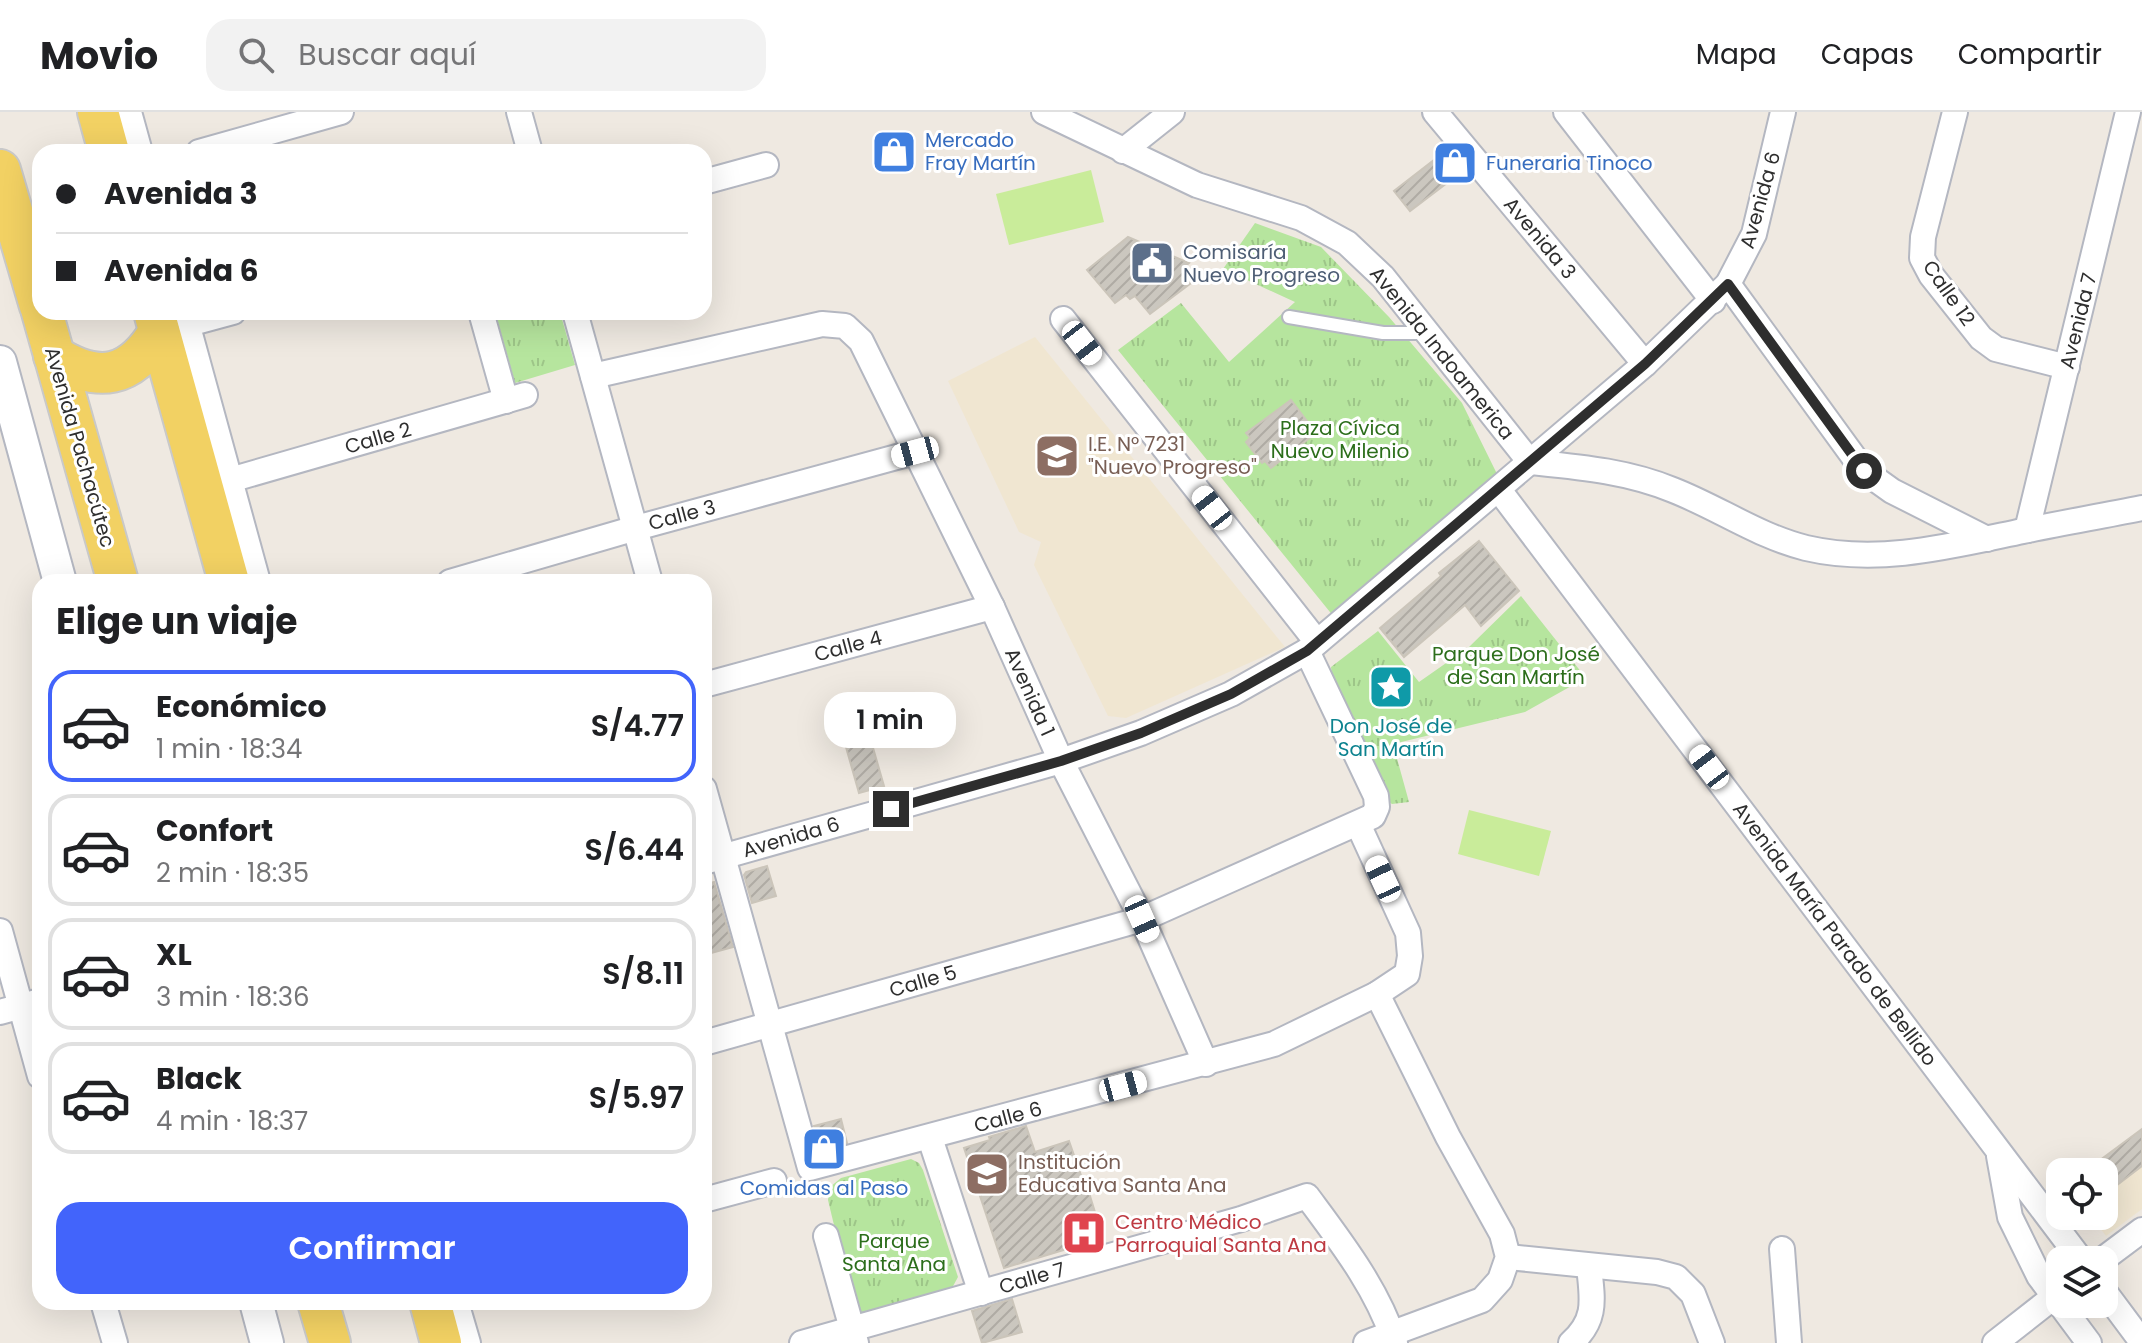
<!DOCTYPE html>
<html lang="es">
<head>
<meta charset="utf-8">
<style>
  :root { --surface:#fff; --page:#f2f2f2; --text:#202124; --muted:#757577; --line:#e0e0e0; --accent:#4264fb }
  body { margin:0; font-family:Poppins,sans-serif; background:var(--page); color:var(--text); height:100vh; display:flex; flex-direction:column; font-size:30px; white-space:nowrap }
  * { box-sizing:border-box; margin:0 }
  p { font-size:26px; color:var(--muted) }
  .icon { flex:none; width:44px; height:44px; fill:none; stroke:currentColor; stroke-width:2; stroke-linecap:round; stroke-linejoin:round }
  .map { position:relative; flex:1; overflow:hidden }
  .panel { position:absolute; left:32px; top:462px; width:680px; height:736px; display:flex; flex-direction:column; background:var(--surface); border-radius:24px; box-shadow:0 8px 32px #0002 }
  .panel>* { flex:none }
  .hud { position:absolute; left:32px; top:32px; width:680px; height:176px; border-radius:24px; box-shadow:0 8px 32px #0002; display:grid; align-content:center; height:176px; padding:0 24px; background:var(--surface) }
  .buttons { position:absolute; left:2046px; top:1046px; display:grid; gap:16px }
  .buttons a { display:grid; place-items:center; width:72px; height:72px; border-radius:16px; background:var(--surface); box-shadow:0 8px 32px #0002; font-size:40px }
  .end { position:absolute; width:36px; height:36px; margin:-18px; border:10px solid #2e2e2e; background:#fff; box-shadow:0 0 0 4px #fff }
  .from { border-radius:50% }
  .bubble { position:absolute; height:56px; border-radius:24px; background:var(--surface); box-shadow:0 8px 32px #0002; font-size:26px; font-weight:600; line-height:56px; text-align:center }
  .car { position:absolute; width:24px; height:48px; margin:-24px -12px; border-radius:10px; box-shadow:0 0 6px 2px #0007; background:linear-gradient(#fff 24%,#345 0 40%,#fff 0 76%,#345 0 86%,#fff 0) }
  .hud b { display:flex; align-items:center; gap:28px; height:76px; font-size:30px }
  .hud b+b { border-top:2px solid var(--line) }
  .hud i { width:20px; height:20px; background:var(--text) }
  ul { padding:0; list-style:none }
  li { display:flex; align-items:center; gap:24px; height:112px; margin:0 16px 12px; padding:0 8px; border:4px solid var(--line); border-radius:24px }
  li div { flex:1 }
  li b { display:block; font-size:30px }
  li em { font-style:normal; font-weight:600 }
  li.current { border-color:var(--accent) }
  li>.icon { width:72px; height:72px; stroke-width:1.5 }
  h2 { padding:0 24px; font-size:36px; line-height:96px }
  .action { display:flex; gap:16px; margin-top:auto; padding:16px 24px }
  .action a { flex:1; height:92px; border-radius:24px; background:var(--accent); color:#fff; font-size:32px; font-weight:600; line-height:92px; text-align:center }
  header { display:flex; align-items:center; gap:48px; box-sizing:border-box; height:112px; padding:0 40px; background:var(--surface); border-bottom:2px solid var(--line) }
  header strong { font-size:38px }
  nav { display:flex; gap:44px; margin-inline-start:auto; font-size:28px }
  .search { width:560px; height:72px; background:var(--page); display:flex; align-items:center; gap:20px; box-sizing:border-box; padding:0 28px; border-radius:24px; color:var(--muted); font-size:30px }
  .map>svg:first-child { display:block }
  .education { fill:#f0e6d1 }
  .park { fill:url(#park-tufts) }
  .pitch { fill:#c9ec9a }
  .building { fill:url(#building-hatch); stroke:#cbc5ba; stroke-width:2 }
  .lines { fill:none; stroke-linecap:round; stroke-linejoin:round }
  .service-casing { stroke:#b4b7c1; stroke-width:16 }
  .minor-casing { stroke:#b4b7c1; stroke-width:28 }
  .tertiary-casing { stroke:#b4b7c1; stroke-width:36 }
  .primary-casing { stroke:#c9c9c9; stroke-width:44 }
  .service { stroke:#fff; stroke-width:12 }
  .minor { stroke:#fff; stroke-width:24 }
  .tertiary { stroke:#fff; stroke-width:32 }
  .primary { stroke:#f2d163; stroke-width:40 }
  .route { stroke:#2e2e2e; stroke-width:10 }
  .labels { text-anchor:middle; stroke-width:6; stroke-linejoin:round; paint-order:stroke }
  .shop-label { font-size:20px; fill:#366cbe; stroke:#fff; text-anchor:start }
  .street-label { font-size:20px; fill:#2e2e2e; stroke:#fff }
  .service-label { font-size:20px; fill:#4e5e75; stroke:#fff; text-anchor:start }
  .park-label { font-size:20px; fill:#2c6e1b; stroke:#fff }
  .education-label { font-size:20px; fill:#785e54; stroke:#fff; text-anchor:start }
  .culture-label { font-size:20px; fill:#0d838f; stroke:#fff }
  .health-label { font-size:20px; fill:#be3a42; stroke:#fff; text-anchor:start }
</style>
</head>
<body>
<header>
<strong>Movio</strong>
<div class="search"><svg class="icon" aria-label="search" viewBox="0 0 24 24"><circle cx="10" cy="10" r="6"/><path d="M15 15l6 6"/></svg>Buscar aquí</div>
<nav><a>Mapa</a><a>Capas</a><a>Compartir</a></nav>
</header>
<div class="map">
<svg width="2142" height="1231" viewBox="0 0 2142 1231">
  <defs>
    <pattern id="park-tufts" width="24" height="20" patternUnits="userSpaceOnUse" patternTransform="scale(2)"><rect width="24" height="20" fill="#b6e59e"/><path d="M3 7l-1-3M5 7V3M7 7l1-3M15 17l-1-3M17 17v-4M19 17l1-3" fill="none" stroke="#9dc588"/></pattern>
    <pattern id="building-hatch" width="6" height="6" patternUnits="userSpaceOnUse" patternTransform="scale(2)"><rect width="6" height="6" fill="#cbc7bf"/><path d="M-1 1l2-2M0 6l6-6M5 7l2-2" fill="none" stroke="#afaba4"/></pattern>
  </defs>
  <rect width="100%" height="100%" fill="#efe9e1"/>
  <g class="education">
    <path d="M1035,225L1285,535L1126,606L1108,604L1034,453L1041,430L1019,420L948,269Z"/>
    <path d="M2135,1022L2142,1030V1097L2106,1124L2091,1104H2104V1060H2084Z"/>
  </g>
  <g class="park">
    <path d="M1255,111L1321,135L1389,205L1462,291L1500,368L1334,505L1118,238L1181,191L1229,250L1295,190L1223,157Z"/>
    <path d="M495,200H560L575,253L515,271Z"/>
    <path d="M1521,484L1582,561V568L1525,600L1393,632L1409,690L1392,692L1386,688L1332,565L1331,555L1378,519L1419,570L1469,535Z"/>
    <path d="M911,1047L919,1051L923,1058L958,1165L952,1176L859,1202L854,1197L828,1088L830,1075L841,1066Z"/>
  </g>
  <g class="pitch">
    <path d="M1091,58L1104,110L1009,133L996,82Z"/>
    <path d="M1469,698L1551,719L1539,764L1458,742Z"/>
  </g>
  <g class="building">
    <path d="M1447,38L1464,58L1410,99L1394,79Z"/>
    <path d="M1128,125L1189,151L1184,155L1195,168L1150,202L1135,184L1130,187L1126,183L1115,191L1087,158Z"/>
    <path d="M1291,288L1316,321L1271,356L1265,349L1262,351L1246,330L1250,326L1246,321Z"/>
    <path d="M1479,429L1519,479L1481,514L1465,493L1404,545L1380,516L1441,464L1439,461Z"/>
    <path d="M867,615L884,674L859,681L842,621Z"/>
    <path d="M767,754L776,784L752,791L744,763L746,760Z"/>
    <path d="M714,770L733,835L704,843V773Z"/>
    <path d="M841,1007L847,1031L820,1038L814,1014Z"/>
    <path d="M1026,1014L1035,1040L1069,1029L1083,1069L1085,1068L1103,1126L1004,1156L964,1036L990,1028L989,1025Z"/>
    <path d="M2142,1017V1054L2104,1083V1060H2084Z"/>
    <path d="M1012,1187L1022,1220L982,1231L972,1199Z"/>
  </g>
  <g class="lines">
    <g class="service-casing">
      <path id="service" d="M1289,205L1383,221H1428"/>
    </g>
    <g class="minor-casing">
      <g id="minor">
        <path d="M129,0L140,40"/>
        <path d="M519,0L530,40"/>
        <path d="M1044,0L1197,73L1301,106L1347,131L1383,165L1530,350C1579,355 1627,359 1673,378C1719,396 1758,424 1806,436C1879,453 1951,434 2023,419C2062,411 2102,404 2142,396"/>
        <path d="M1435,0L1645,252"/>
        <path d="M1566,0L1713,189"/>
        <path d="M1955,0L1923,125L1922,146L1931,163L1981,226L1996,237L2067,255"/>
        <path d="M1123,39L1172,0"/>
        <path d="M199,40L341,0"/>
        <path d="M704,70L766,53"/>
        <path d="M1728,172L1864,359L1892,379L1987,427"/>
        <path d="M184,200L258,470"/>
        <path d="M481,200L506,289"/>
        <path d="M575,200L650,470"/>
        <path d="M1063,207L1317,530"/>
        <path d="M174,216L233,200"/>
        <path d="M593,264L822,212L845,214L861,229L992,495L1061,649L1142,807L1206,952"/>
        <path d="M230,368L525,283"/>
        <path d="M1499,378L2081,1148"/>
        <path d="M2027,418L2128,0"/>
        <path d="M450,470L636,416L915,340"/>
        <path d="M704,573L992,495"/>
        <path d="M704,677L810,1056L1274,932L1377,882L1407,862L1410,844L1408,821L1358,712"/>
        <path d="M704,750L1061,649L1141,621L1231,582L1307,539L1645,252L1728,172L1754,122L1783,0"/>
        <path d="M0,819L40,964"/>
        <path d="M0,900L40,889"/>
        <path d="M704,931L1142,807L1373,704L1377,695L1376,684L1307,539"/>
        <path d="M930,1026L981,1181"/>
        <path d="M1999,1044L2010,1105L2039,1164L2060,1192"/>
        <path d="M704,1088L774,1069"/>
        <path d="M826,1124L856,1231"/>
        <path d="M1782,1137L1789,1231"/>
        <path d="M1508,1145L1657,1160L1676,1165L1693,1182L1712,1231"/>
        <path d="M2102,1148L2142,1118"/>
        <path d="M2104,1179L2142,1230"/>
        <path d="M103,1190L115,1231"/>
        <path d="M456,1190L468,1231"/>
        <path d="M2060,1192L2089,1231"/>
        <path d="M802,1231L1241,1107L1307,1084C1341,1130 1377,1176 1395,1231"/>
        <path d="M1366,1231L1482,1188L1500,1168L1508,1145L1502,1122L1448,1025L1377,882"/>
        <path d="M1571,1231C1598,1207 1592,1186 1589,1154"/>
        <path d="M1995,1231L2060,1180"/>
      </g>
    </g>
    <g class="tertiary-casing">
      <g id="tertiary">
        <path d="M0,250L60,470"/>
        <path d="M256,1190L267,1231"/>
      </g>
    </g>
    <g class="primary-casing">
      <g id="primary">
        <path d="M98,0L109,40"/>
        <path d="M0,58L40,194"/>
        <path d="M42,200L118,470"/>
        <path d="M154,200L229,470"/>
        <path d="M54,244C99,272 131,266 159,220"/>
        <path d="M318,1190L330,1231"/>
        <path d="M430,1190L441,1231"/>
      </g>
    </g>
    <use href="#service" class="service"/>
    <use href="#minor" class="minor"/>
    <use href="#tertiary" class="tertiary"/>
    <use href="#primary" class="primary"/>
  </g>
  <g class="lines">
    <path class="route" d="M891,697L1061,649L1141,621L1231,582L1307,539L1645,252L1728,172L1864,359"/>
  </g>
  <defs>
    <g id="shop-square" transform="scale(2.3)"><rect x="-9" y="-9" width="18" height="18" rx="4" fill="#3f7fe0" stroke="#fff"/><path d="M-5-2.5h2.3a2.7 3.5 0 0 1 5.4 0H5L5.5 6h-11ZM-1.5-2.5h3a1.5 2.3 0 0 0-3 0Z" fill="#fff"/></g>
    <g id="civic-square" transform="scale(2.3)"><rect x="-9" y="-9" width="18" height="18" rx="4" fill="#5c6f8a" stroke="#fff"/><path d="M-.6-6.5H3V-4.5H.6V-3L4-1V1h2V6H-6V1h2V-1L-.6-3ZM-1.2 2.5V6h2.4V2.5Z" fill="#fff"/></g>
    <g id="school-square" transform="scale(2.3)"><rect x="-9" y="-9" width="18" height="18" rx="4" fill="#8d6e63" stroke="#fff"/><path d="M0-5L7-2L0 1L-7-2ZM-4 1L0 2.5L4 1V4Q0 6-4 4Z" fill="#fff"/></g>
    <g id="sight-square" transform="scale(2.3)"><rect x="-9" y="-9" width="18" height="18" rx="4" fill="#0f9aa8" stroke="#fff"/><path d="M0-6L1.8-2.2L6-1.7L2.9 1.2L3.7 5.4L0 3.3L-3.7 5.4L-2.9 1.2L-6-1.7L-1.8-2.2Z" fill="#fff"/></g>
    <g id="hospital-square" transform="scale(2.3)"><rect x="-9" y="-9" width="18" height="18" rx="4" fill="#e0444e" stroke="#fff"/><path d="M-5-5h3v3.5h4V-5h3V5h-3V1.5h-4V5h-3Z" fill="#fff"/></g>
  </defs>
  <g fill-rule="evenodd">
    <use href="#shop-square" x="894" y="40"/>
    <use href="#shop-square" x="1455" y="51"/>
    <use href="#civic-square" x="1152" y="151"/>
    <use href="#school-square" x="1057" y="344"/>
    <use href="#sight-square" x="1391" y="575"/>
    <use href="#shop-square" x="824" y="1037"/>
    <use href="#school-square" x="987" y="1062"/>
    <use href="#hospital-square" x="1084" y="1121"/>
  </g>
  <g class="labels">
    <g class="shop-label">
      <text x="925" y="35">Mercado<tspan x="925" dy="23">Fray Martín</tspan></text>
      <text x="1486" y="58">Funeraria Tinoco</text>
      <text x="824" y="1083" text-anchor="middle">Comidas al Paso</text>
    </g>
    <g class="street-label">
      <text transform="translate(1760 88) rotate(-74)" y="7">Avenida 6</text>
      <text transform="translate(1540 126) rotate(50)" y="7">Avenida 3</text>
      <text transform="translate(1949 181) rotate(55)" y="7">Calle 12</text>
      <text transform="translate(2078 209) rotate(-76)" y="7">Avenida 7</text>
      <text transform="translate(1442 241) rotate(51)" y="7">Avenida Indoamerica</text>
      <text transform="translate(378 326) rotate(-16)" y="7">Calle 2</text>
      <text transform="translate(80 335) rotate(74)" y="7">Avenida Pachacútec</text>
      <text transform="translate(682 403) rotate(-15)" y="7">Calle 3</text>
      <text transform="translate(848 534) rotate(-15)" y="7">Calle 4</text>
      <text transform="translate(1030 580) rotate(66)" y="7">Avenida 1</text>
      <text transform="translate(791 725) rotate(-16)" y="7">Avenida 6</text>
      <text transform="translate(1835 822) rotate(53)" y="7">Avenida María Parado de Bellido</text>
      <text transform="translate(923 869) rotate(-16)" y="7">Calle 5</text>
      <text transform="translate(1008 1005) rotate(-15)" y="7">Calle 6</text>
      <text transform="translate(1032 1166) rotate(-16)" y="7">Calle 7</text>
    </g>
    <g class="service-label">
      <text x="1183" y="147">Comisaría<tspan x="1183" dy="23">Nuevo Progreso</tspan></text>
    </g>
    <g class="park-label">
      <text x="1340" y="323">Plaza Cívica<tspan x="1340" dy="23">Nuevo Milenio</tspan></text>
      <text x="1516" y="549">Parque Don José<tspan x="1516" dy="23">de San Martín</tspan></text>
      <text x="894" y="1136">Parque<tspan x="894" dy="23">Santa Ana</tspan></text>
    </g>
    <g class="education-label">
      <text x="1088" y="339">I.E. N° 7231<tspan x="1088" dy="23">"Nuevo Progreso"</tspan></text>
      <text x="1018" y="1057">Institución<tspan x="1018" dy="23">Educativa Santa Ana</tspan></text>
    </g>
    <g class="culture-label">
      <text x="1391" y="621">Don José de<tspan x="1391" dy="23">San Martín</tspan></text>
    </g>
    <g class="health-label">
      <text x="1115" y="1117">Centro Médico<tspan x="1115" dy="23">Parroquial Santa Ana</tspan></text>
    </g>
  </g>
</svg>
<div class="buttons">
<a><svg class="icon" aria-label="locate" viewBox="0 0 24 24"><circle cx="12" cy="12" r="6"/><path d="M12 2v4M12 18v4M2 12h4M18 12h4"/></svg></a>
<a><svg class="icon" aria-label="layers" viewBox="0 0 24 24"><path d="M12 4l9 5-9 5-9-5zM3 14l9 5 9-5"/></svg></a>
</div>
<i class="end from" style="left:1864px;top:359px"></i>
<i class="end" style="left:891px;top:697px"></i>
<div class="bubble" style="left:824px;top:580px;width:132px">1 min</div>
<i class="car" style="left:1082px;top:231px;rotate:142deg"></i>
<i class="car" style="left:915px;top:340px;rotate:255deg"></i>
<i class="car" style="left:1212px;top:396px;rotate:322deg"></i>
<i class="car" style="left:1709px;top:655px;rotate:323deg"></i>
<i class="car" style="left:1383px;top:767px;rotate:335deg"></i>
<i class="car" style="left:1142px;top:807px;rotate:156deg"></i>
<i class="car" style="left:1123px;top:974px;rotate:75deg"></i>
<div class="hud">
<b><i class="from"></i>Avenida 3</b>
<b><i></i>Avenida 6</b>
</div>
<section class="panel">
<h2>Elige un viaje</h2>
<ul>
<li class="current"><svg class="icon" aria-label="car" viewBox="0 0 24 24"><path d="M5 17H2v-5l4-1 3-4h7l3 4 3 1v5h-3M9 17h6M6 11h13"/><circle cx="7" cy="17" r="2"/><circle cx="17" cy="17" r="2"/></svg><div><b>Económico</b><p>1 min · 18:34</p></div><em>S/4.77</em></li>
<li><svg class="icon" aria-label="car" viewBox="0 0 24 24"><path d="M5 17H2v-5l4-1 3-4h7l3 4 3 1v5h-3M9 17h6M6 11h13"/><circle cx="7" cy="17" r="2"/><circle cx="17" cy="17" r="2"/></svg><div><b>Confort</b><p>2 min · 18:35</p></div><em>S/6.44</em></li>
<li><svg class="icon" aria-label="car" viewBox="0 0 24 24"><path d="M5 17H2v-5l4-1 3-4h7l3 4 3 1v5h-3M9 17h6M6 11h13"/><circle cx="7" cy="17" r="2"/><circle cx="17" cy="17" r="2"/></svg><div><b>XL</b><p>3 min · 18:36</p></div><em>S/8.11</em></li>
<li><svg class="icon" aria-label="car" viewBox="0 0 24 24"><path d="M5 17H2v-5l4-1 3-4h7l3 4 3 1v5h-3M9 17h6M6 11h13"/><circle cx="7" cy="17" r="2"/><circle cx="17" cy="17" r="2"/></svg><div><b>Black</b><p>4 min · 18:37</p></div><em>S/5.97</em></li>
</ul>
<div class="action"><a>Confirmar</a></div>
</section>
</div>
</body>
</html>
